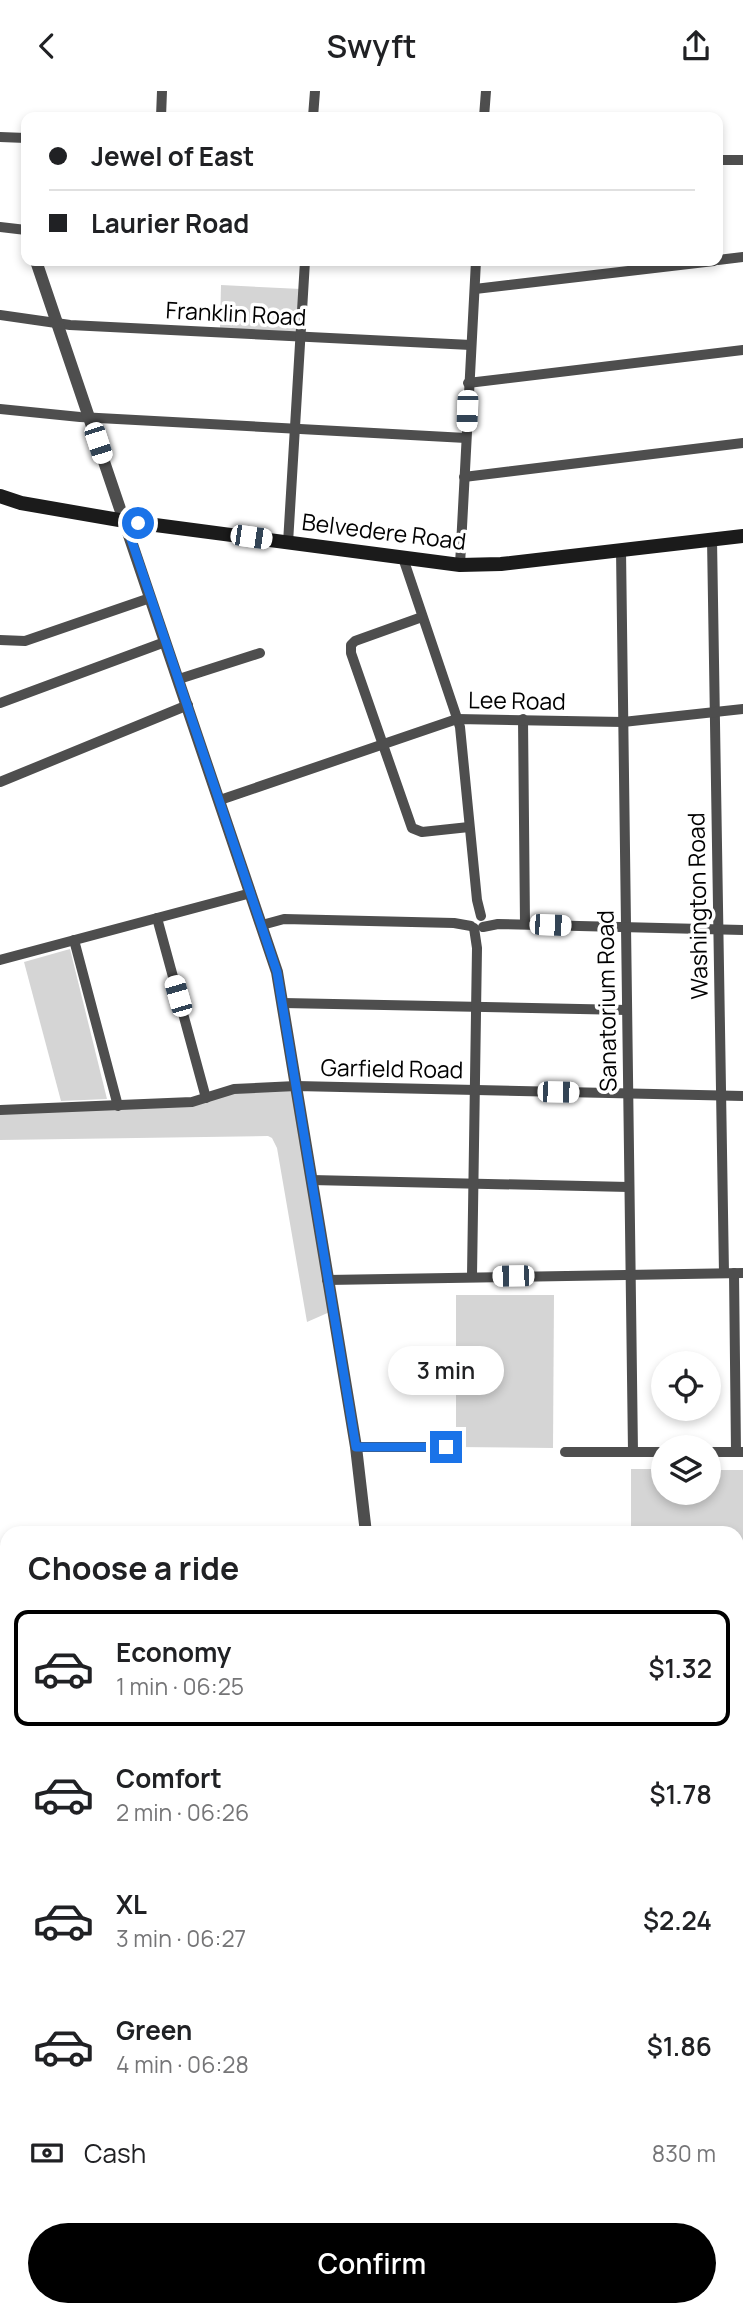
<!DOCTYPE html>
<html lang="en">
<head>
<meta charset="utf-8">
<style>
  :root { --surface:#fff; --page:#f6f6f6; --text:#202124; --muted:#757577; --line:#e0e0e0; --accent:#000 }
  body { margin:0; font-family:Manrope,sans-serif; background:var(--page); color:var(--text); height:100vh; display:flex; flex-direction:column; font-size:26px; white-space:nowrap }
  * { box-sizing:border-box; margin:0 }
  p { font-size:23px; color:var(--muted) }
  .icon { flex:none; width:38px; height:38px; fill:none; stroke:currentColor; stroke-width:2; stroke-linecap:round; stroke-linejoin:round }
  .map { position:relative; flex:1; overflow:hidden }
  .side { position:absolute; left:0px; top:1435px; width:744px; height:791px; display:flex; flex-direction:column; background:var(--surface); border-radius:21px 21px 0 0; box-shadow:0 4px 10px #0003 }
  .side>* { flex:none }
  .hud { position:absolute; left:21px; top:21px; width:702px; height:154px; border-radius:14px; box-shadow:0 4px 10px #0003; display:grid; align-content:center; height:154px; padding:0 28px; background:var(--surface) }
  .tools { position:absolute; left:651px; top:1260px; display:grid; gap:14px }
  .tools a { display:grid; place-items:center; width:70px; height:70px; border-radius:50%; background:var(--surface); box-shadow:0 4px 10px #0003; font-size:35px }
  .end { position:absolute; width:32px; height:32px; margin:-16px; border:9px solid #1a73e8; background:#fff; box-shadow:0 0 0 4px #fff }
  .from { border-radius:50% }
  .bubble { position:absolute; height:49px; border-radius:24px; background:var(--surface); box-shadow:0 4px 10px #0003; font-size:23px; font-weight:600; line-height:49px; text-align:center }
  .car { position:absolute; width:21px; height:42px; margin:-21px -10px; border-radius:9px; box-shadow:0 0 5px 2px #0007; background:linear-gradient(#fff 24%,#345 0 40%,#fff 0 76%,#345 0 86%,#fff 0) }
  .hud b { display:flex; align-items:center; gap:24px; height:66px; font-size:26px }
  .hud b+b { border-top:2px solid var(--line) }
  .hud i { width:18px; height:18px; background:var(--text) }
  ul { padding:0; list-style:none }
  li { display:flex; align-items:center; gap:21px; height:116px; margin:0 14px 10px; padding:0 14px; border:4px solid transparent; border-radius:14px }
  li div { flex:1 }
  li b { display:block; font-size:26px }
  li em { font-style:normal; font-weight:600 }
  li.current { border-color:var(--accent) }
  li>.icon { width:63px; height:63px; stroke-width:1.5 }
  h2 { padding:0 28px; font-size:32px; line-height:84px }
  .pay { display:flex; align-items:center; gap:18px; height:77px; padding:0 28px; font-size:26px }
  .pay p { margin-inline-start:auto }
  .primary-button { display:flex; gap:14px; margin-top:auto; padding:14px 28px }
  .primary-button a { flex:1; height:80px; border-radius:42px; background:var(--accent); color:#fff; font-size:28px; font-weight:600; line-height:80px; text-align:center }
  header { display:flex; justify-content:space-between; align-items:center; height:91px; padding:0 28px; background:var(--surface); font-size:32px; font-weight:600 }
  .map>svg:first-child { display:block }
  .green { fill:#d5d5d5 }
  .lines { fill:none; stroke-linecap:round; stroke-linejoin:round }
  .canal { stroke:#9c9c9c; stroke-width:9 }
  .motorway-casing { stroke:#dbdbdb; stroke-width:21 }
  .minor { stroke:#4e4e4e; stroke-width:10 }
  .tertiary { stroke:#4e4e4e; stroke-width:12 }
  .secondary { stroke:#1b1b1b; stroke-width:14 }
  .motorway { stroke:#000; stroke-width:18 }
  .route { stroke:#1a73e8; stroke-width:9 }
  .labels { text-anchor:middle; stroke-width:7; stroke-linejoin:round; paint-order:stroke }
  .street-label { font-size:23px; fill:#000; stroke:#fff }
</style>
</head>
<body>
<header><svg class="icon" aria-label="back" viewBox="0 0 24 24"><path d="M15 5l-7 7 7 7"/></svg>Swyft<svg class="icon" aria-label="share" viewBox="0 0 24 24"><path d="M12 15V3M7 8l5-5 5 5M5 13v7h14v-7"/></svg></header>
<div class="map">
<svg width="743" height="2226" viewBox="0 0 743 2226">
  <rect width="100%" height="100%" fill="#fff"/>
  <g class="green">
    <path d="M221,194L301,198L298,241L220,238Z"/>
    <path d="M70,858L107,1008L61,1010L24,871Z"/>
    <path d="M296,995L332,1220L307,1231L277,1057L272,1047L268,1045L0,1049V1019L192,1011L226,1000Z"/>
    <path d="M456,1204H554L553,1357L456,1356Z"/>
    <path d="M631,1378H663V1402H709V1379H743V1460H737V1442H631Z"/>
    <path d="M743,1536V1734H737V1537Z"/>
  </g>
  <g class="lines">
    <g class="canal">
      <path d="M5,1601H7"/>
      <path d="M737,1678L743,1674"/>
    </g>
    <g class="motorway-casing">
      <g id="motorway">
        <path d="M737,1495L743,1493"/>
        <path d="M737,1531L743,1529"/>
        <path d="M0,1663L7,1661"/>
        <path d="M0,1686L7,1685"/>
        <path d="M0,1716L7,1714"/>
        <path d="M0,1753L7,1749"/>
      </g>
    </g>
    <g class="minor">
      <path d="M161,26L162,0"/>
      <path d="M313,26L315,0"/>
      <path d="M484,26L486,0"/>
      <path d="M0,46L26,47"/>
      <path d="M718,69H743"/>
      <path d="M0,136L26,139"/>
      <path d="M718,169L743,166"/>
      <path d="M475,198L714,170"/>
      <path d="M0,224L70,234L471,254"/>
      <path d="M468,292L743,259"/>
      <path d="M0,318L80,326L466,347"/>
      <path d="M464,386L743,352"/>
      <path d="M712,448L724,1182"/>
      <path d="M288,452L305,170"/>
      <path d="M621,459L633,1361"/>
      <path d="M403,467L460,636L477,809L481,825"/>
      <path d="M460,474L476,170"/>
      <path d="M422,526L355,550L351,554V562L412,737L422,741L469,736"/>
      <path d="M0,549L25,550L150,507"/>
      <path d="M179,588L260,562"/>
      <path d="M0,612L165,551"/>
      <path d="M523,628L525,833"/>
      <path d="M0,691L188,614"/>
      <path d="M220,709L457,628L623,631L743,618"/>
      <path d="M157,827L206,1007"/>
      <path d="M262,834L284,828L454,832L471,835"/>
      <path d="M483,836L498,833L743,839"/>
      <path d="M74,849L118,1015"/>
      <path d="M0,869L251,802"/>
      <path d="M283,912L627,919"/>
      <path d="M0,1019L192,1011L234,998L296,995L743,1005"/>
      <path d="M311,1089L629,1096"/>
      <path d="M734,1182L736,1361"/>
      <path d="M472,1185L477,857L474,837"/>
      <path d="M327,1189L743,1182"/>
      <path d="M356,1356H446"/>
      <path d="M565,1361H663"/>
      <path d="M709,1361H743"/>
      <path d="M737,1738H743"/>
      <path d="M737,1823L743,1822"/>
      <path d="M737,1906H743"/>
      <path d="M737,1990H743"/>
      <path d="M737,2074H743"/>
      <path d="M0,2086L7,2087"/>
      <path d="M737,2158H743"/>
      <path d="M0,2178H7"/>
      <path d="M120,2226L121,2219"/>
      <path d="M637,2226V2219"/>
    </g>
    <g class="tertiary">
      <path d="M36,170L277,881L356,1356L366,1442"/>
      <path d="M377,2226L378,2219"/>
    </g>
    <path class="secondary" d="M0,405L21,412L125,430L460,474L501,473L743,445"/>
    <use href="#motorway" class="motorway"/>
  </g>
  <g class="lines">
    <path class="route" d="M138,432L125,430L277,881L356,1356H446"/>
  </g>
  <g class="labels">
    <g class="street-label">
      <text transform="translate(236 223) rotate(3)" y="8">Franklin Road</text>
      <text transform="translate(384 441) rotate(7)" y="8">Belvedere Road</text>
      <text transform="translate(517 610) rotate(1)" y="8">Lee Road</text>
      <text transform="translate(698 815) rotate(-91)" y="8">Washington Road</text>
      <text transform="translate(607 910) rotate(-91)" y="8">Sanatorium Road</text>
      <text transform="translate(392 978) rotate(1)" y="8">Garfield Road</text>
    </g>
  </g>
</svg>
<div class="tools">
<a><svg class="icon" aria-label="locate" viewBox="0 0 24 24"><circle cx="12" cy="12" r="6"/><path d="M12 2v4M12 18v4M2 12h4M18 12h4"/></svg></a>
<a><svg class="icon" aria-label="layers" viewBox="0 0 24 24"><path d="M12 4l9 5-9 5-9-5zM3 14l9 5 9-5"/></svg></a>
</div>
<i class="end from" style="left:138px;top:432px"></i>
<i class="end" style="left:446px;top:1356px"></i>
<div class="bubble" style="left:388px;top:1255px;width:116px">3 min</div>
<i class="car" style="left:467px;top:320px;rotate:182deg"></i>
<i class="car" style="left:98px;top:352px;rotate:162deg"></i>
<i class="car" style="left:251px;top:446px;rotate:98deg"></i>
<i class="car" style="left:550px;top:834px;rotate:92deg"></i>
<i class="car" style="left:178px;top:905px;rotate:344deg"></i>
<i class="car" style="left:558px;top:1001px;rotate:91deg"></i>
<i class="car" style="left:513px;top:1185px;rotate:269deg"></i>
<div class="hud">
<b><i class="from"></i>Jewel of East</b>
<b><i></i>Laurier Road</b>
</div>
<section class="side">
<h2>Choose a ride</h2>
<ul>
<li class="current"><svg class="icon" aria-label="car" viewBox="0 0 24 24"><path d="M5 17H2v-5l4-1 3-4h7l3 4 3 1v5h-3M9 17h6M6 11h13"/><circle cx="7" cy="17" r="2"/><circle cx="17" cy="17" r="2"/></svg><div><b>Economy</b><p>1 min · 06:25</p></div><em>$1.32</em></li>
<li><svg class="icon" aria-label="car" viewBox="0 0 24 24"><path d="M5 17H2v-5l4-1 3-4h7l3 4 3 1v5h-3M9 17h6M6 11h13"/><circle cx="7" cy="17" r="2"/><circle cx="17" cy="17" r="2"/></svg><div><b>Comfort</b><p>2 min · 06:26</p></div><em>$1.78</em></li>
<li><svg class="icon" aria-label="car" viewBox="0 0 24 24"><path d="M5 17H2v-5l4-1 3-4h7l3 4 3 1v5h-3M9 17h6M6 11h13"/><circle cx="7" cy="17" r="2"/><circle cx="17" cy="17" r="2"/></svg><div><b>XL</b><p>3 min · 06:27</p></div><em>$2.24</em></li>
<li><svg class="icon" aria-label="car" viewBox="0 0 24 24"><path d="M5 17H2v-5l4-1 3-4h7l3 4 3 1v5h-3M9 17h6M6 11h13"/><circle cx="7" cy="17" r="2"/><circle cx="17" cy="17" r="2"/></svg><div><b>Green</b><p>4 min · 06:28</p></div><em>$1.86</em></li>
</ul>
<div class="pay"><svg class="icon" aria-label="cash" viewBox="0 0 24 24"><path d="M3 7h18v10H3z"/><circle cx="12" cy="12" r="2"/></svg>Cash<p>830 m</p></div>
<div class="primary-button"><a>Confirm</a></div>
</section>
</div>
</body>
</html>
